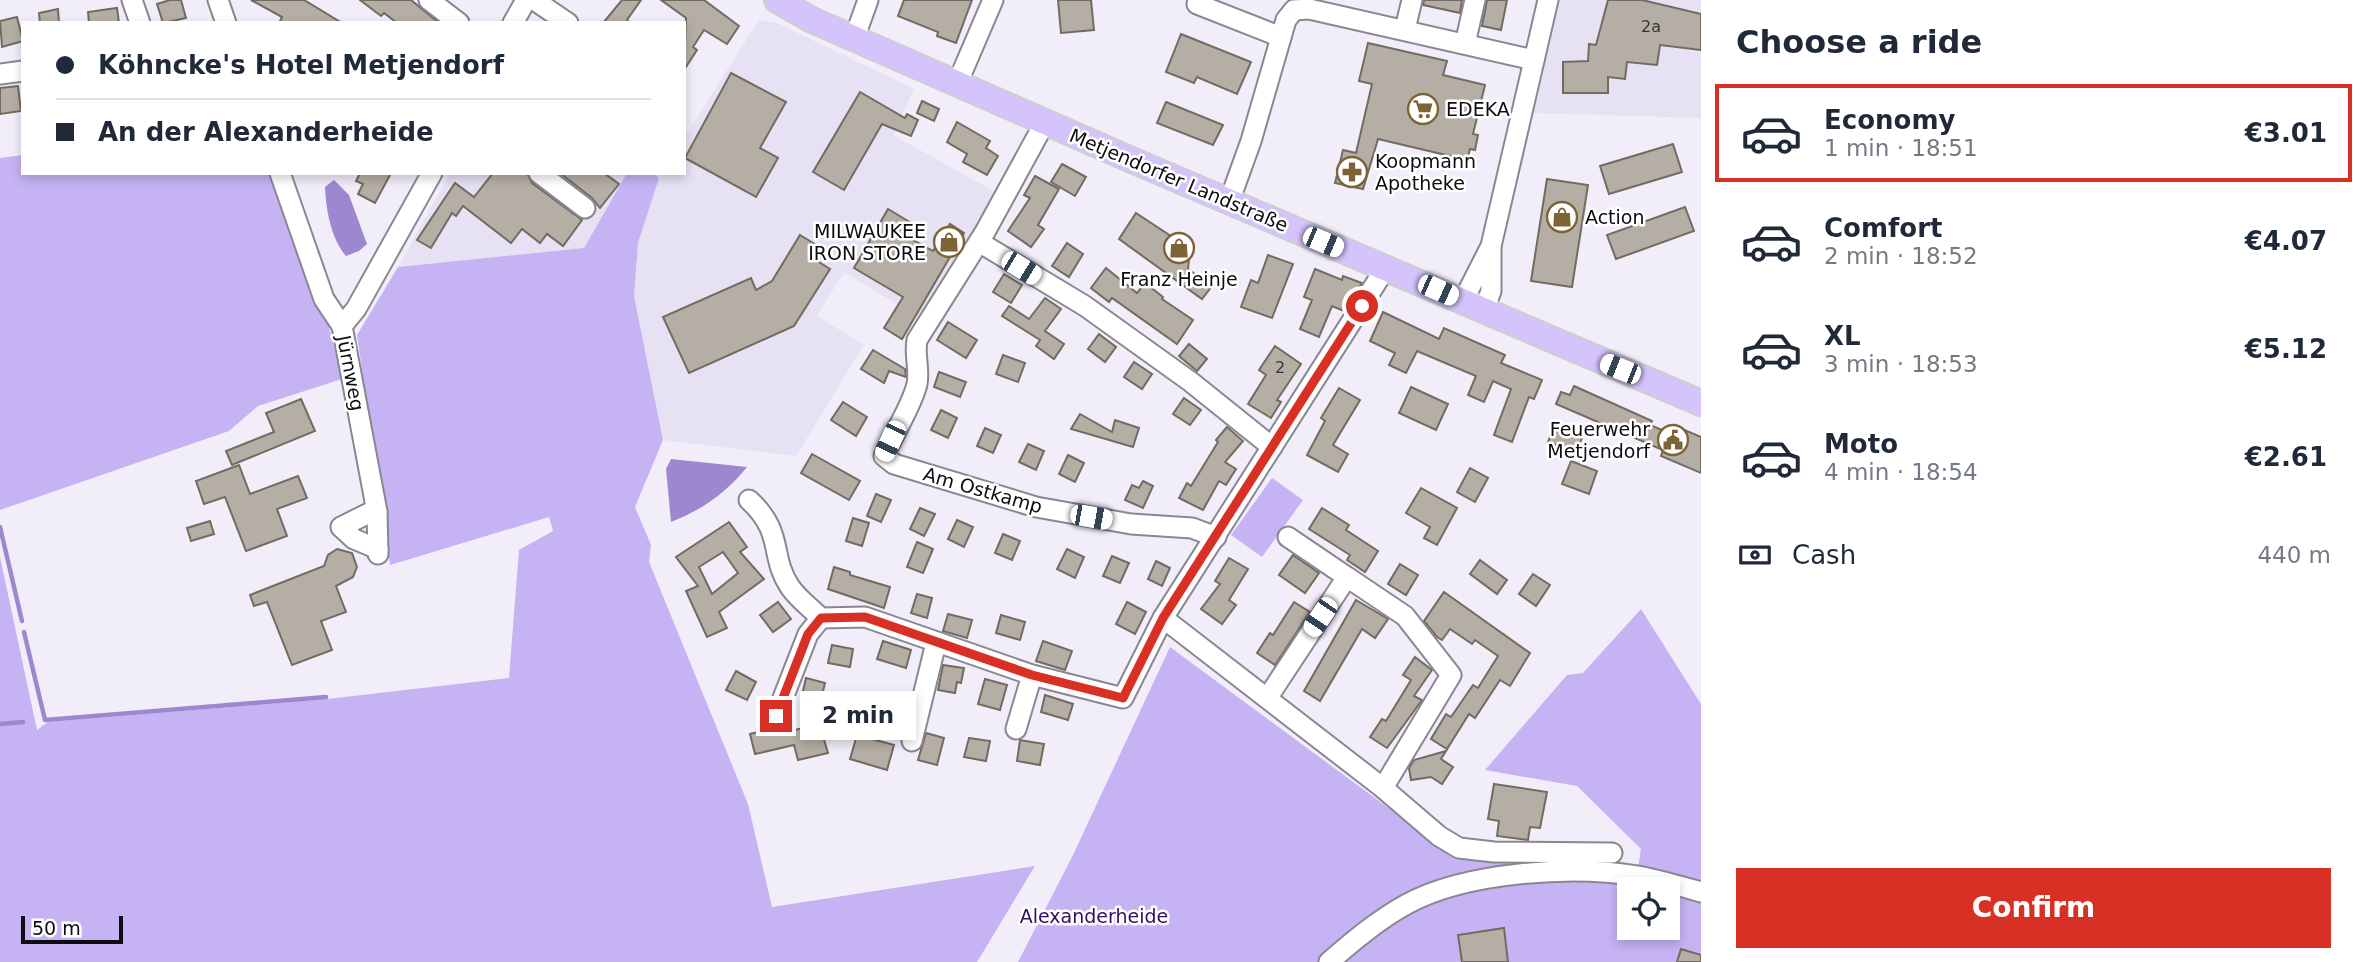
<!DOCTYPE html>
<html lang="en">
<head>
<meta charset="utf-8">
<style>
  :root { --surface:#fff; --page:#f2f2f3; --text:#1f2937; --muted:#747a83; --line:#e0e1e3; --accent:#d93025 }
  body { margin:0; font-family:"DejaVu Sans",sans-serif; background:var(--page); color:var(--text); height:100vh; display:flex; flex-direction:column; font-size:26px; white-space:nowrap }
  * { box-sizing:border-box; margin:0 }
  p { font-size:23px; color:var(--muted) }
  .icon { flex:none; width:38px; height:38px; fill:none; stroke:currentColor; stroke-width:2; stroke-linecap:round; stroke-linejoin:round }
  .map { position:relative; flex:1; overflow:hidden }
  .drawer { display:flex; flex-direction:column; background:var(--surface); width:665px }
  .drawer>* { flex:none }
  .guide { position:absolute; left:21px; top:21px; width:665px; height:154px; border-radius:0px; box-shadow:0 4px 10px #0003; display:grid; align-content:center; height:154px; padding:0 35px; background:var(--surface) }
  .controls { position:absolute; left:1617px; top:877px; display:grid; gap:14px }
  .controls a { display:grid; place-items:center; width:63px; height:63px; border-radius:0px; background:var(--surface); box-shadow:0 4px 10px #0003; font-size:35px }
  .scale { position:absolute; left:21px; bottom:18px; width:102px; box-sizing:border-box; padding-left:7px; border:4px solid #0d0c10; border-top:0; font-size:19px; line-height:24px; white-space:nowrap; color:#0d0c10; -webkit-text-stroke:5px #fff; paint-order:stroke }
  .end { position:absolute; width:32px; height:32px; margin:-16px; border:9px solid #d93025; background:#fff; box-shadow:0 0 0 4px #fff }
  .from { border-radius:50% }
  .bubble { position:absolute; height:49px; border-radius:0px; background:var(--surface); box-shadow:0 4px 10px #0003; font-size:23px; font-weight:700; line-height:49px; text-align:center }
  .car { position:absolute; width:21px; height:42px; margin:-21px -10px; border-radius:9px; box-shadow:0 0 5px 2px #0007; background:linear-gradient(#fff 24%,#345 0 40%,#fff 0 76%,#345 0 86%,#fff 0) }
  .guide b { display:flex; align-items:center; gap:24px; height:66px; font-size:26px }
  .guide b+b { border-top:2px solid var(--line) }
  .guide i { width:18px; height:18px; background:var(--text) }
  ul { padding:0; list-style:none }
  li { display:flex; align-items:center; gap:21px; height:98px; margin:0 14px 10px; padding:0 21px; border:4px solid transparent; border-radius:0px }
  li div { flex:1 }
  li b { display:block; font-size:26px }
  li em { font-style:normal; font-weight:700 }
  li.active { border-color:var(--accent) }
  li>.icon { width:63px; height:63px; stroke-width:1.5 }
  h2 { padding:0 35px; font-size:32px; line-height:84px }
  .pay { display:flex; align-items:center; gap:18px; height:77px; padding:0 35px; font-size:26px }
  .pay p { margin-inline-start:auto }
  .primary-button { display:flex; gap:14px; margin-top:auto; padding:14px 35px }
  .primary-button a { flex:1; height:80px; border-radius:0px; background:var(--accent); color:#fff; font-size:28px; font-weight:700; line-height:80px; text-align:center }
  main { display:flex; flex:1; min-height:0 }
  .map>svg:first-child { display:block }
  .built { fill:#e6e1f3 }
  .green { fill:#c5b3f4; fill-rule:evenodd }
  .water { fill:#9d88cf }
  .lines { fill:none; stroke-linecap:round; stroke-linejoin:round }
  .stream { stroke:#9d88cf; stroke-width:4.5 }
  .building { fill:#b5aea4; stroke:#716b61; stroke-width:2; fill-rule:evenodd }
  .minor-casing { stroke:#8a8792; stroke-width:23 }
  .major-casing { stroke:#cfcecf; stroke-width:28 }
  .minor { stroke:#fff; stroke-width:19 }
  .major { stroke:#d4c4fb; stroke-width:24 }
  .route { stroke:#d93025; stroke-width:9 }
  .labels { text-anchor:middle; stroke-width:5; stroke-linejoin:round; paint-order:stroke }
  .number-label { font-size:16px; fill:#373435 }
  .poi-label { font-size:19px; fill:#0d0c10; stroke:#fff; text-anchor:start }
  .street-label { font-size:19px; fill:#0d0c10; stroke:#fff }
  .park-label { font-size:19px; fill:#330d61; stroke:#fff }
</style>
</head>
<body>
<main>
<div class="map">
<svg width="1701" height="962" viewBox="0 0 1701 962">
  <rect width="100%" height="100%" fill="#f1eefa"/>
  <g class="built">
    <path d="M1559,0H1701V118L1534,113Z"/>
    <path d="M759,20L777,23L914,89L893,135L997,193L922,319L844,272L817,316L864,345L796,456L663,440L634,296L638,243L659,178L662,173H684V138Z"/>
    <path d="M450,173H627L584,248L398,267Z"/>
  </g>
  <g class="green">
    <path d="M23,155V173H275L329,327L342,379L258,406L229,431L0,510V158Z"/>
    <path d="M627,173H653L659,178L638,243L634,296L663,440L635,507L651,545L649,562L748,804L772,907L1035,866L977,962H0V557L37,730L48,722L327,699L509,678L519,550L553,531L549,517L390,565L357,335L398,267L584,248Z"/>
    <path d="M1272,478L1303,500L1262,557L1231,535Z"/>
    <path d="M1641,609L1701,704V962H1018L1073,855L1170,647L1432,840L1484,856L1520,862L1468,876L1473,882L1637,876L1641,849L1577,786L1485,770L1567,675L1583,673ZM1629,889H1668V928H1629Z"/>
  </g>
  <g class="water">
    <path d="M334,180L349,195L367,244L359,251L346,256C331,239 326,210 325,187Z"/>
    <path d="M671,459L747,467C726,493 702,510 671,522L666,469Z"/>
  </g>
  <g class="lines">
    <g class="stream">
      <path d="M0,527L22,621"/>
      <path d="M24,632L45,720L326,697"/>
      <path d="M0,724L23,722"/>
    </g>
  </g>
  <g class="building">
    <path d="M170,0H181L186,18L163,23L157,4Z"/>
    <path d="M251,0H304L342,23H279L282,17Z"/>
    <path d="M360,0H411L439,23H397L384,13L381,16Z"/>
    <path d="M622,0H641L627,20L630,23H603Z"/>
    <path d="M661,0H704L739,26L727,44L704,30L693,47L697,50L684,70L686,18Z"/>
    <path d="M904,0H972L956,43L937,36L938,32L898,16Z"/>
    <path d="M1058,0H1091L1094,30L1061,33Z"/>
    <path d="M1424,0H1462L1460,13L1423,5Z"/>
    <path d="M1487,0H1507L1501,30L1482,26Z"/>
    <path d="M1608,0H1642L1701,14V50L1660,45L1657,65L1627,62L1625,79L1608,77V93H1563V62L1588,61L1589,44L1596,45Z"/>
    <path d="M117,8L119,23H89L88,12Z"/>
    <path d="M58,9L59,23H40L39,13Z"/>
    <path d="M17,17L23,41L2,47L0,21Z"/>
    <path d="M1181,34L1251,62L1237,94L1197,77L1194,83L1166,72Z"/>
    <path d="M1368,43L1447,61L1443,75L1485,85L1473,134L1478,135L1475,150L1470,149L1467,160L1378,139L1363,189L1335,183L1343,150L1356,153L1372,84L1359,81Z"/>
    <path d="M731,73L786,102L760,148L778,158L756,197L685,158Z"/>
    <path d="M18,86L21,111L0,114V88Z"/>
    <path d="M860,92L905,118L907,114L918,120L911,136L882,124L844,190L813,172Z"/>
    <path d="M922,101L939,109L934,121L917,113Z"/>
    <path d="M1166,102L1223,125L1213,145L1157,123Z"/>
    <path d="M957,122L990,141L986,148L998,156L987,175L963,162L967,154L947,142Z"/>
    <path d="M1673,144L1682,172L1609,194L1600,166Z"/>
    <path d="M1062,164L1086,177L1075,196L1051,182Z"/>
    <path d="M360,173H391L375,203L358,194L363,184L356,181Z"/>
    <path d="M493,173H527L532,183L582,220L563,246L547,234L540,243L522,229L511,243L463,206L456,216L452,213L431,248L417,240L455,183L474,197Z"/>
    <path d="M560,173H604L619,184L600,208L592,198Z"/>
    <path d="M1035,176L1059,189L1038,225L1044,229L1031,247L1008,231L1030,198L1024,195Z"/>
    <path d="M1547,179L1588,185L1572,287L1531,281Z"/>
    <path d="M1685,207L1694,231L1616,259L1607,235Z"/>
    <path d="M888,209L913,224L906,236L933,251L950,224L964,233L902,339L884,328L903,297L854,268Z"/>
    <path d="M1136,213L1189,248L1183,255L1189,259L1188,269L1212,286L1202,299L1119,239Z"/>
    <path d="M800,235L818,246L811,257L830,269L794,326L689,373L663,317L751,278L756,290L772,281Z"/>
    <path d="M1067,243L1083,254L1069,277L1052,266Z"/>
    <path d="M1268,255L1293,264L1272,318L1241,307L1251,280L1258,283Z"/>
    <path d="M1106,268L1137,293L1145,283L1163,297L1162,299L1193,320L1177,344L1112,298L1109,302L1091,288Z"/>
    <path d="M1315,269L1342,280L1343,276L1362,283L1344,311L1332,306L1319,337L1300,329L1312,300L1304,297Z"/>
    <path d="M1004,274L1022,285L1011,303L993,292Z"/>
    <path d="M1045,298L1061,309L1045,331L1064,344L1054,359L1036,346L1040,340L1002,316L1009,306L1029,319Z"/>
    <path d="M1383,312L1439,339L1444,328L1505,355L1501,363L1542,380L1534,399L1529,397L1512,442L1494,435L1511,389L1493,381L1484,402L1468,395L1476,376L1417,351L1406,373L1389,365L1395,353L1370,341Z"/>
    <path d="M948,322L977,340L966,358L937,340Z"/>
    <path d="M1099,334L1116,347L1105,362L1088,349Z"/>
    <path d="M1189,344L1207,359L1197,371L1179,356Z"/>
    <path d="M1275,346L1301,364L1277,400L1281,402L1271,418L1248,404L1266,375L1259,370Z"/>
    <path d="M873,350L905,369L906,377L889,371L884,383L861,369Z"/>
    <path d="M1003,355L1025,363L1018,382L996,374Z"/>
    <path d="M1134,362L1152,374L1142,389L1124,377Z"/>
    <path d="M939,372L966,382L960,397L934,387Z"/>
    <path d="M1574,386L1652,421L1650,425L1676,436L1680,428L1701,437V473L1661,456L1663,450L1556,404L1561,392L1570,395Z"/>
    <path d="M1411,387L1448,404L1436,430L1399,413Z"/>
    <path d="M1339,388L1360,400L1333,445L1348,454L1338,472L1307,455L1325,421L1321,418Z"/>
    <path d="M1184,398L1201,410L1190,425L1173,414Z"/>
    <path d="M301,399L315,431L232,465L226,451L274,432L266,413Z"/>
    <path d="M843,402L867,417L856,436L831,420Z"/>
    <path d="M941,410L957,418L948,438L931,430Z"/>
    <path d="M1080,414L1112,432L1115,420L1139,428L1133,447L1071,429Z"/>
    <path d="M1227,427L1243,441L1225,462L1236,469L1226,485L1219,481L1203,510L1179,498L1187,483L1191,486L1218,442L1216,440Z"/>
    <path d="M1554,427L1582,438L1576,453L1548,442Z"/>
    <path d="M985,428L1001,435L993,453L977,446Z"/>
    <path d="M1028,444L1044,451L1036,470L1019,462Z"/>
    <path d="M812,454L860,481L849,500L801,473Z"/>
    <path d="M1068,455L1084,463L1075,482L1059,474Z"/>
    <path d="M1571,461L1597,471L1589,494L1562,484Z"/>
    <path d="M239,465L250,494L298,476L307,498L277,509L287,536L246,551L225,497L204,504L196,481Z"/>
    <path d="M1470,468L1488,478L1475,502L1457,492Z"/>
    <path d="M1143,481L1153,486L1143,508L1125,500L1132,485L1139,488Z"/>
    <path d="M1421,488L1457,508L1437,545L1424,538L1430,527L1406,513Z"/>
    <path d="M876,494L891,500L881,522L867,516Z"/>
    <path d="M920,508L935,514L924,536L910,529Z"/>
    <path d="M1322,508L1349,525L1346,530L1378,551L1365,572L1347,560L1350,555L1309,529Z"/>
    <path d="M853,518L869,523L862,546L846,541Z"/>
    <path d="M957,520L973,527L964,547L948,539Z"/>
    <path d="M210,521L214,534L191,541L187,528Z"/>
    <path d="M729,522L747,547L740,552L764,579L719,612L727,628L707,637L686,591L698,586L676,557ZM723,552L738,573L712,594L699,567Z"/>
    <path d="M1003,534L1020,541L1012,560L995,553Z"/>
    <path d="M917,542L933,549L923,573L907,567Z"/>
    <path d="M337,549L352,553L357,567L353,577L336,586L346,612L321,621L332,650L292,665L267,602L254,606L250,595L324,566L328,555Z"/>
    <path d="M1067,549L1084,557L1075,578L1057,569Z"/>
    <path d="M1293,555L1319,573L1305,593L1279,575Z"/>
    <path d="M1112,556L1129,563L1120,583L1103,576Z"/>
    <path d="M1229,558L1248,569L1229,600L1236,605L1222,624L1201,609L1220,584L1215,581Z"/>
    <path d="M1480,560L1507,580L1497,594L1470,574Z"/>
    <path d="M1156,561L1170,568L1162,586L1148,579Z"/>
    <path d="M1400,564L1418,575L1406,595L1388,584Z"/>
    <path d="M834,567L850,572V575L890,587L884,608L828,589Z"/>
    <path d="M1533,574L1550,585L1536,606L1519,594Z"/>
    <path d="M1444,592L1530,653L1510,686L1500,680L1475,718L1469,714L1447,749L1431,739L1446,714L1451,717L1473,685L1478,688L1498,656L1475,640L1472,644L1450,629L1442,640L1437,637L1424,621Z"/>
    <path d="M917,594L932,598L927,618L911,613Z"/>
    <path d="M1356,600L1388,619L1375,638L1362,629L1320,701L1304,691Z"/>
    <path d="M778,602L791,619L773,632L760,615Z"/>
    <path d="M1127,602L1146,612L1135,634L1116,624Z"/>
    <path d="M1294,602L1310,612L1275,665L1257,653L1270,633L1273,635Z"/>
    <path d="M948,614L972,620L967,638L943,631Z"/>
    <path d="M1001,615L1025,622L1020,640L996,633Z"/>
    <path d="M883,641L911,650L906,668L877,659Z"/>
    <path d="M1043,641L1072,651L1065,670L1036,661Z"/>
    <path d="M832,645L853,649L850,667L828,663Z"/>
    <path d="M1415,657L1432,670L1414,696L1422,700L1387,748L1370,737L1382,719L1386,721L1411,680L1403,675Z"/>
    <path d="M943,665L964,668L961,683L957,682L955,693L938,690Z"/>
    <path d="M736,671L756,682L747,700L726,690Z"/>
    <path d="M806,678L825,683L820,704L801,699Z"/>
    <path d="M985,679L1007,685L1000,710L978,704Z"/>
    <path d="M883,694L903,699L896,723L877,717Z"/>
    <path d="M1045,695L1073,704L1068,720L1041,712Z"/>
    <path d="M810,716L830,722L823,736L828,753L798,760L794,745L755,754L750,734L773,728L775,735L807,727Z"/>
    <path d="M926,733L944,738L937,765L918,760Z"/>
    <path d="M857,735L894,745L887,770L850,759Z"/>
    <path d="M969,738L990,741L986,761L964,757Z"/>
    <path d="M1020,740L1044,744L1040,765L1017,761Z"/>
    <path d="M1446,751L1441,759L1453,767L1442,784L1431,777L1411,780L1409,768L1414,760Z"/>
    <path d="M1494,784L1547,792L1540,828L1530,827L1528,840L1497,836L1499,821L1488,819Z"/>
    <path d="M1504,928L1508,962H1462L1458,935Z"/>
    <path d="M1681,949L1701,955V962H1677Z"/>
  </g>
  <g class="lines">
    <g class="minor-casing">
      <g id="minor">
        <path d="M132,0L140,23"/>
        <path d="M218,0L226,23"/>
        <path d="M429,0L459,23"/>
        <path d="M534,0L568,23"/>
        <path d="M1197,4L1281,37"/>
        <path d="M513,23L526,0"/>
        <path d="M1405,29L1412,0"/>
        <path d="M854,39L868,0"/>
        <path d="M1465,44L1475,0"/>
        <path d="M0,74L23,71"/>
        <path d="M957,84L993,0"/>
        <path d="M1045,122L985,232L917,340C914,355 920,369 917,384C912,406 893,434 884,456L894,464L1036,507L1131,524L1192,528L1216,537"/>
        <path d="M280,173L324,299L342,326"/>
        <path d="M539,173L585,208"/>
        <path d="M1229,202L1251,141L1286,20L1294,10L1309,9L1534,60"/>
        <path d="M979,242L1085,306L1191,382L1272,447"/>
        <path d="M1463,301L1491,246L1548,0"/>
        <path d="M1484,310L1491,291V247"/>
        <path d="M749,500C785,533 769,556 790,587C798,599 811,608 821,618L865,617L1032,675L1123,698L1163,618L1385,269"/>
        <path d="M377,512L373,511L341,527L354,539L378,549"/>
        <path d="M1288,537L1347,577"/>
        <path d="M378,554L377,512L342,326L356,309L432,173"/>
        <path d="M1163,618L1383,788L1451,675L1405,616L1347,577L1268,697"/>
        <path d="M776,716L808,634L821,618"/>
        <path d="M1016,729L1032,675"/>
        <path d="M912,741L936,643"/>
        <path d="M1383,788L1439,836L1459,848L1494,852L1612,853"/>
        <path d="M1329,962C1353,941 1378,920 1407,904C1466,872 1572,865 1638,876C1659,880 1680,886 1701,892"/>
      </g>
    </g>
    <g class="major-casing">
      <path id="major" d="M777,0L812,20L1134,161L1701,403"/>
    </g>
    <use href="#minor" class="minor"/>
    <use href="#major" class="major"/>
  </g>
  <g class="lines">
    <path class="route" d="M776,716L808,634L821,618L865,617L1032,675L1123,698L1163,618L1362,306"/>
  </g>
  <defs>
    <g id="supermarket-ring" transform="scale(1.575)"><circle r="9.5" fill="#fff" stroke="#7d6335" stroke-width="1.5"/><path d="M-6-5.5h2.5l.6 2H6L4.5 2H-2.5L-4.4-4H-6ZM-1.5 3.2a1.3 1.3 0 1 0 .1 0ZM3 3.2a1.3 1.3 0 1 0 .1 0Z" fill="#7d6335"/></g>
    <g id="pharmacy-ring" transform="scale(1.575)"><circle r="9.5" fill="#fff" stroke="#7d6335" stroke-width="1.5"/><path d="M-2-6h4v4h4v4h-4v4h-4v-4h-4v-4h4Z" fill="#7d6335"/></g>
    <g id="shop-ring" transform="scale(1.575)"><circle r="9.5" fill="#fff" stroke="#7d6335" stroke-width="1.5"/><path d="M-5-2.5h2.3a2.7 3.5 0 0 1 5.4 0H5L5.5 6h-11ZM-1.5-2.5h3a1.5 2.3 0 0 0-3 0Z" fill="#7d6335"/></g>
    <g id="civic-ring" transform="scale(1.575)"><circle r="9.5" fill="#fff" stroke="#7d6335" stroke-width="1.5"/><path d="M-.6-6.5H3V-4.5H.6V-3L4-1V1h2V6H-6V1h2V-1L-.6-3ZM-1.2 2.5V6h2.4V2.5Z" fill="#7d6335"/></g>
  </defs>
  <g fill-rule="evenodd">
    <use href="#supermarket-ring" x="1423" y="109"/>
    <use href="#pharmacy-ring" x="1352" y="172"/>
    <use href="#shop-ring" x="1562" y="217"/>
    <use href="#shop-ring" x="949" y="242"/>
    <use href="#shop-ring" x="1179" y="248"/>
    <use href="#civic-ring" x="1673" y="440"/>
  </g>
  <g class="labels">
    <g class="number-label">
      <text x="1651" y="32">2a</text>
      <text x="1280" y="373">2</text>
    </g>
    <g class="poi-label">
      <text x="1446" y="116">EDEKA</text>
      <text x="1375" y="168">Koopmann<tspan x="1375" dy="22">Apotheke</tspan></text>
      <text x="1585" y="224">Action</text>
      <text x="926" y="238" text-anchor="end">MILWAUKEE<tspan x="926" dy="22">IRON STORE</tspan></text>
      <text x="1179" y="286" text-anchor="middle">Franz Heinje</text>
      <text x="1650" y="436" text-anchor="end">Feuerwehr<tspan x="1650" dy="22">Metjendorf</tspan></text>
    </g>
    <g class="street-label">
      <text transform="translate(1179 180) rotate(23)" y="7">Metjendorfer Landstraße</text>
      <text transform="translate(351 373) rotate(79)" y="7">Jürnweg</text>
      <text transform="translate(983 490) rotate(16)" y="7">Am Ostkamp</text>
    </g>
    <g class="park-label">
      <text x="1094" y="923">Alexanderheide</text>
    </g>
  </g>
</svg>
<div class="controls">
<a><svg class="icon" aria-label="locate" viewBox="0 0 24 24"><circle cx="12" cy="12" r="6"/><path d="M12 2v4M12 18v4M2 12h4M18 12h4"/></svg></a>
</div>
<div class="scale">50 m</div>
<i class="end from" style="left:1362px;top:306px"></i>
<i class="end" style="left:776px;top:716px"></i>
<div class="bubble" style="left:800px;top:691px;width:116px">2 min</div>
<i class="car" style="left:1323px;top:242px;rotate:113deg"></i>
<i class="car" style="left:1021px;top:268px;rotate:121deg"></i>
<i class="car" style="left:1438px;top:290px;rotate:114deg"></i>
<i class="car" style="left:1620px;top:369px;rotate:292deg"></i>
<i class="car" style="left:890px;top:441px;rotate:205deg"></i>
<i class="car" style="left:1091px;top:517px;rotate:100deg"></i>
<i class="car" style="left:1320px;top:617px;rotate:214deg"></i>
<div class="guide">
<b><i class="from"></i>Köhncke's Hotel Metjendorf</b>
<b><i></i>An der Alexanderheide</b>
</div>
</div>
<section class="drawer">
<h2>Choose a ride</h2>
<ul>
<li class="active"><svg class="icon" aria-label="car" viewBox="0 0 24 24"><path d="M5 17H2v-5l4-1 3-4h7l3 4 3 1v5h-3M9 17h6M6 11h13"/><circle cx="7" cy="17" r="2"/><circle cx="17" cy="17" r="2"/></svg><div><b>Economy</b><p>1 min · 18:51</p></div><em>€3.01</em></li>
<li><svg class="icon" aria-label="car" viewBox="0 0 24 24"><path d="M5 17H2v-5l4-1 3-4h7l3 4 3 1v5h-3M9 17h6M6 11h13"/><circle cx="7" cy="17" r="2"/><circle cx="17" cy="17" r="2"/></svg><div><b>Comfort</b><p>2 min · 18:52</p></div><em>€4.07</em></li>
<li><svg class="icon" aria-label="car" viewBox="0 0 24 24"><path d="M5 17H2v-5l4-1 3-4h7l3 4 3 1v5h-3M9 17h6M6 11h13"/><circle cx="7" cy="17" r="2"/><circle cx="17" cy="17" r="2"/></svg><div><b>XL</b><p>3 min · 18:53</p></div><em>€5.12</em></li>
<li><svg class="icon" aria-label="car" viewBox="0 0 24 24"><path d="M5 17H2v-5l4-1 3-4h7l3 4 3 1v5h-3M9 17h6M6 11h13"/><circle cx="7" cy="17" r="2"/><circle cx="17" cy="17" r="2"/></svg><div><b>Moto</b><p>4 min · 18:54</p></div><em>€2.61</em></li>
</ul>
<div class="pay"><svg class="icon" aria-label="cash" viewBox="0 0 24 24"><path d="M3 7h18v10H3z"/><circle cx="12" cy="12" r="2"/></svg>Cash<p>440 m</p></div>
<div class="primary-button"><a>Confirm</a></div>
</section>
</main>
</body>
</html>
